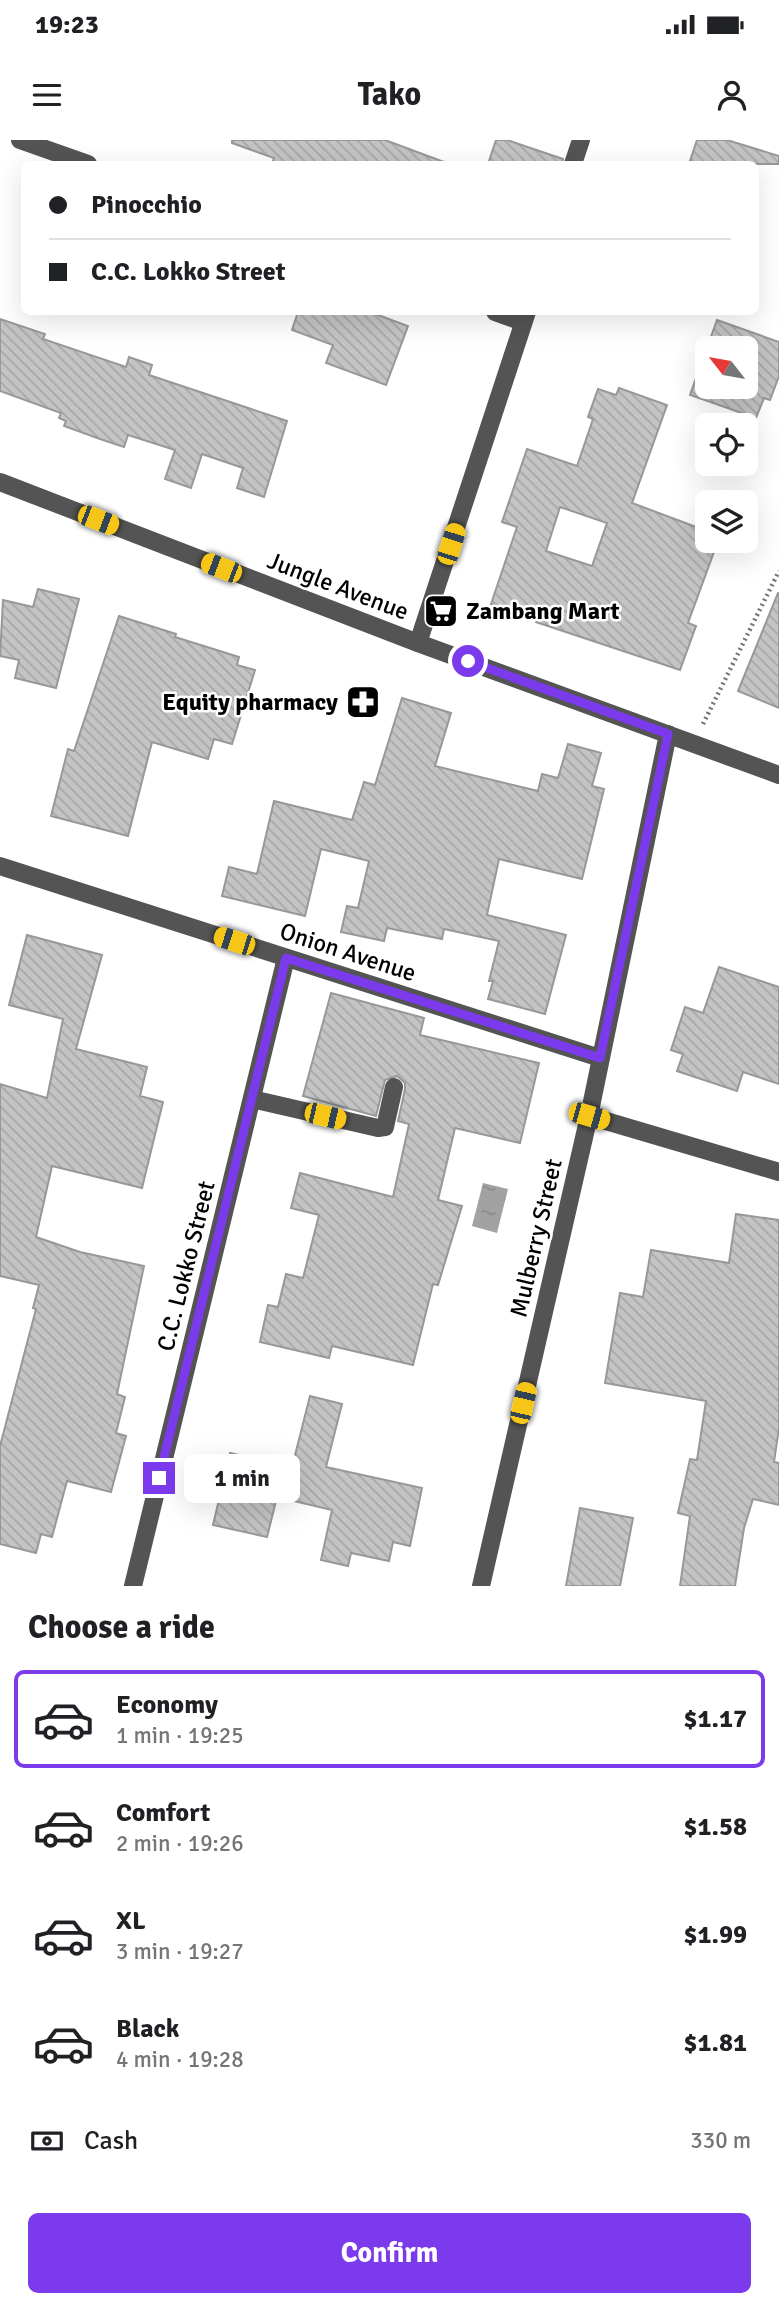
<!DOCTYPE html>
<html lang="en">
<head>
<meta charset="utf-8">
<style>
  :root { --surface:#fff; --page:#f6f6f6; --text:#202124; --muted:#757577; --line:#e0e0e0; --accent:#7c3aed }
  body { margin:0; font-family:Signika,sans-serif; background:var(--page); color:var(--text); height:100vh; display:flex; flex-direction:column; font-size:26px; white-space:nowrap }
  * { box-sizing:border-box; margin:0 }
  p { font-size:23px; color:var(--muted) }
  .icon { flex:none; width:38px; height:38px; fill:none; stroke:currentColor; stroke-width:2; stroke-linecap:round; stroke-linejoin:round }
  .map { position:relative; height:1446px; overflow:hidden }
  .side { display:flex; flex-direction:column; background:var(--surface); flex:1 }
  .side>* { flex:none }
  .top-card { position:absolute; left:21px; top:21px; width:738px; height:154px; border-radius:10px; box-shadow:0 7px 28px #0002; display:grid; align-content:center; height:154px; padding:0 28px; background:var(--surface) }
  .needle { width:46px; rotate:301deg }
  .controls { position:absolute; left:695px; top:196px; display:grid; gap:14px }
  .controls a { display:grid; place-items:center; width:63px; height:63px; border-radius:10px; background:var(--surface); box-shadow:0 7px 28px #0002; font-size:35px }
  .end { position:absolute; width:32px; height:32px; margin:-16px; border:9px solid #7c3aed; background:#fff; box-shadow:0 0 0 4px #fff }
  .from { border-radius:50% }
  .bubble { position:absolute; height:49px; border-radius:10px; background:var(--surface); box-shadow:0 7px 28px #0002; font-size:23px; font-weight:700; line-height:49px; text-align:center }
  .car { position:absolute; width:21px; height:42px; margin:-21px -10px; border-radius:9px; box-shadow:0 0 5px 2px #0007; background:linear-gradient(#f5c518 24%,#345 0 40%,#f5c518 0 76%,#345 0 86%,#f5c518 0) }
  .top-card b { display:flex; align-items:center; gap:24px; height:66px; font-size:26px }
  .top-card b+b { border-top:2px solid var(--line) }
  .top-card i { width:18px; height:18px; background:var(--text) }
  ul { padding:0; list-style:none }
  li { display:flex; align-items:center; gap:21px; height:98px; margin:0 14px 10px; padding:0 14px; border:4px solid transparent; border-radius:10px }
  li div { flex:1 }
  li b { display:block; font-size:26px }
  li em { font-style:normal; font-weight:700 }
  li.active { border-color:var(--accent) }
  li>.icon { width:63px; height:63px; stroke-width:1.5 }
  h2 { padding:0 28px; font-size:32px; line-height:84px }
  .pay { display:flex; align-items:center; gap:18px; height:77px; padding:0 28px; font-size:26px }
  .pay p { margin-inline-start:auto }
  .cta { display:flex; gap:14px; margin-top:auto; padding:14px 28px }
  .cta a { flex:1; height:80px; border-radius:10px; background:var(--accent); color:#fff; font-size:28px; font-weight:700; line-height:80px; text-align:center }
  .status { display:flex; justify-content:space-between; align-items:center; height:49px; padding:0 35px; background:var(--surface); direction:ltr }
  .status svg { height:19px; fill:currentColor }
  header { display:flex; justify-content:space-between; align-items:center; height:91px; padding:0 28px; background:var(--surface); font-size:32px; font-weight:700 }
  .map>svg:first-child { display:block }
  .water { fill:url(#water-ripples) }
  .building { fill:url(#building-back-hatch); stroke:#989898; stroke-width:2; fill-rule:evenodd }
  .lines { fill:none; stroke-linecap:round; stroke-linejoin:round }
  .path { stroke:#767676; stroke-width:4.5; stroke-dasharray:2 3.5; stroke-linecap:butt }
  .minor { stroke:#545454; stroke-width:18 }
  .route { stroke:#7c3aed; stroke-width:9 }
  .labels { text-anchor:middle; stroke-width:5; stroke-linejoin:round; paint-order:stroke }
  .street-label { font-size:24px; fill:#000; stroke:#fff }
  .poi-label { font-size:24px; font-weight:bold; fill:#000; stroke:#fff; text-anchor:start }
</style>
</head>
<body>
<div class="status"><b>19:23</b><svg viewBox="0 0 49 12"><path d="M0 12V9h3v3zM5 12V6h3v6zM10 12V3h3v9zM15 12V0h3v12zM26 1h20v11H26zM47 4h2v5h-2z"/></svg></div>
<header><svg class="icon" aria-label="menu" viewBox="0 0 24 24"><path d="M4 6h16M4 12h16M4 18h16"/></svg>Tako<svg class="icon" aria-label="person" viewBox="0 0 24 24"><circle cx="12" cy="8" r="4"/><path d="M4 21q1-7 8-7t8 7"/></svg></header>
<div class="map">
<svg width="779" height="1446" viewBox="0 0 779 1446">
  <defs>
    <pattern id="water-ripples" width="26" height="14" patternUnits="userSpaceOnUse" patternTransform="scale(1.75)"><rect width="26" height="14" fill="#a2a2a2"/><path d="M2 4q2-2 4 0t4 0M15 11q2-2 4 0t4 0" fill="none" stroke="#8a8a8a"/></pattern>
    <pattern id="building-back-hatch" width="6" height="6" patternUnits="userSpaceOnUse" patternTransform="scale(1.75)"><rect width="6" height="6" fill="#c4c4c4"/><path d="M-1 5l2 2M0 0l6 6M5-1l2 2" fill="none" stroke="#a7a7a7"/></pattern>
  </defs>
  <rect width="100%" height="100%" fill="#fff"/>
  <path class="water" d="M483,1043L508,1049L497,1093L472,1086Z"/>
  <g class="building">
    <path d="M232,0H385L444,22V24H272L274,18L232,3Z"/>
    <path d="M496,0H507L563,19L562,24H488Z"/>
    <path d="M697,0H727L779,16V24H689Z"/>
    <path d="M298,172H370L408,186L386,245L326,223L333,205L292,190Z"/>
    <path d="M0,179L45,194L43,199L126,227L129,217L152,225L149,235L287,281L264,357L237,348L243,328L202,314L191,348L165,339L175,310L128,295L124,307L100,299L64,286L66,281L59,278L61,273L0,251Z"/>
    <path d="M717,180L779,202V236L770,260L764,258L756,278L690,255ZM707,208H746V247H707Z"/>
    <path d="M619,248L667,265L632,363L707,391V401H718L688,483L696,486L680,530L536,482L537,479L491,464L517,387L502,382L527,309L577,326L593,279L588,277L598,249L616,255ZM560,367L607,383L592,426L546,411Z"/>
    <path d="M38,449L79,459L56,548L15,538L19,520L0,516L3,460L33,467Z"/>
    <path d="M778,453H779V568L738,551Z"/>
    <path d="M119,476L176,494L175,497L239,517L237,525L255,530L232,604L214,599L208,619L152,602L128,696L51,676L68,609L74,611Z"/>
    <path d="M402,558L451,573L435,626L538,651L542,634L558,638L568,604L601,613L592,646L604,649L582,739L499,719L487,775L566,795L545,874L488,859L493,841H489L499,801L444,789L442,799L387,788L384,801L341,792L347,766L358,768L369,721L321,709L305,776L222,756L229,727L257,734L274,661L352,680L364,642L375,645Z"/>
    <path d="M27,795L102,815L76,909L147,927L140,956L163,962L142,1048L52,1026L36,1097L80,1112L144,1126L117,1254L125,1257L116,1293L126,1296L111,1352L67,1341L52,1397L41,1394L36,1413L0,1404V1306L36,1169L33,1168L39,1145L0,1136V944L47,958L63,879L9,865Z"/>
    <path d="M719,827L779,847V944L743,932L737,951L677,931L683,914L671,910L685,867L703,873Z"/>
    <path d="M331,853L424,878L420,895L539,923L520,1003L455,988L438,1060L462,1066L438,1145L433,1144L413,1225L332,1206L329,1218L260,1202L268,1165L278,1167L286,1134L303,1138L319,1075L291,1068L300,1033L393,1057L409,984L398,981L405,949V943L397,936L385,940L376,976L303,956Z"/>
    <path d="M736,1074L779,1080V1288L774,1322L779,1323V1365L753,1359L744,1388L735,1446H680L690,1376L678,1373L690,1319L697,1320L706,1261L605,1243L620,1153L643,1157L651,1110L729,1123Z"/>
    <path d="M310,1256L342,1264L326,1327L422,1348L410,1406L393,1402L389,1421L351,1413L348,1426L321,1420L332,1370L277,1357L267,1397L213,1385L230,1313L292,1327Z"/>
    <path d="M580,1368L633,1378L620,1446H566Z"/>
  </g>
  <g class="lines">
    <path class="path" d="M703,584L779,431"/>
    <g class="minor">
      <path d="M20,0L88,24"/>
      <path d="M573,24L581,0"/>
      <path d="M495,172L523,182"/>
      <path d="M0,342L418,503L779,635"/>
      <path d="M418,503L527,172"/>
      <path d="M0,726L600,918"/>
      <path d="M252,959L378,988L385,987L394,947"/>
      <path d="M589,976L779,1032"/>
      <path d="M133,1446L286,818"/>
      <path d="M481,1446L589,976L668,594"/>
    </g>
  </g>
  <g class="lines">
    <path class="route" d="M159,1338L286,818L600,918L668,594L468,521"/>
  </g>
  <defs>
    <g id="supermarket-square" transform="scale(1.75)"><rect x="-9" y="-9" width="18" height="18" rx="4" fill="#000" stroke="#fff"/><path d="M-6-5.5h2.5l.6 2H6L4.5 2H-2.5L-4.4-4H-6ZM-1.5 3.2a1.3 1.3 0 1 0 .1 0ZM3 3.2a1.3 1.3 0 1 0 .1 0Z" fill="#fff"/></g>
    <g id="pharmacy-square" transform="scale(1.75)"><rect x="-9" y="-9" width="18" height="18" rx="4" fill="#000" stroke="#fff"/><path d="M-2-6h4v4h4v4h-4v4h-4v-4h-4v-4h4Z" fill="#fff"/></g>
  </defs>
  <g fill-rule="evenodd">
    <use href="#supermarket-square" x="441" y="471"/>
    <use href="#pharmacy-square" x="363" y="562"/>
  </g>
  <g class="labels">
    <g class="street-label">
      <text transform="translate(338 446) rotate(21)" y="8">Jungle Avenue</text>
      <text transform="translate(348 812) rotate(18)" y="8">Onion Avenue</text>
      <text transform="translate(536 1098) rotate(-77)" y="8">Mulberry Street</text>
      <text transform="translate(186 1126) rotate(-76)" y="8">C.C. Lokko Street</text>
    </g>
    <g class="poi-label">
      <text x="466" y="479">Zambang Mart</text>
      <text x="338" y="570" text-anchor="end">Equity pharmacy</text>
    </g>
  </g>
</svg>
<div class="controls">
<a><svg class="needle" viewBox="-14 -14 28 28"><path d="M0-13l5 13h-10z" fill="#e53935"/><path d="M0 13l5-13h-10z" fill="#757577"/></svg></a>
<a><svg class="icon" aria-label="locate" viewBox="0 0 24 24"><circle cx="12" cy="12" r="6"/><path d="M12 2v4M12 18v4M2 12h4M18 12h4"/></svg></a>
<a><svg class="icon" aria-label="layers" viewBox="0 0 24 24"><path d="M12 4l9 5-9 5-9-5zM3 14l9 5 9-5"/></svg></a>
</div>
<i class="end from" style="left:468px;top:521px"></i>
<i class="end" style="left:159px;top:1338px"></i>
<div class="bubble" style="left:184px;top:1314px;width:116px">1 min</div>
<i class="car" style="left:98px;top:380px;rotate:111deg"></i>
<i class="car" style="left:451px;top:404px;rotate:18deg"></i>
<i class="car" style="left:221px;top:428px;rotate:291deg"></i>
<i class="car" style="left:234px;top:801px;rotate:288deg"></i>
<i class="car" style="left:325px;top:976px;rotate:103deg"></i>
<i class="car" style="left:589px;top:976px;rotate:106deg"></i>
<i class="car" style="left:523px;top:1263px;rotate:13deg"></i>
<div class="top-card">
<b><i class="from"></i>Pinocchio</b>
<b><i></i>C.C. Lokko Street</b>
</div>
</div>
<section class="side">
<h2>Choose a ride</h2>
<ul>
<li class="active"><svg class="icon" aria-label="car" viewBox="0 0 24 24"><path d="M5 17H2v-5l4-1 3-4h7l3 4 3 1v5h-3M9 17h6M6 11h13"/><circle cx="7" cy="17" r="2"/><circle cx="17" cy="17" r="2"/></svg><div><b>Economy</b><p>1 min · 19:25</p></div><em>$1.17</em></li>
<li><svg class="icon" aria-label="car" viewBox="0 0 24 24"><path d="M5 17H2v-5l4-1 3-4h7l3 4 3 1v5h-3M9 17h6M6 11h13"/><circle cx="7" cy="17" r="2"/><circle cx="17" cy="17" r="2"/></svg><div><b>Comfort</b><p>2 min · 19:26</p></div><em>$1.58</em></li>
<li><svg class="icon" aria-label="car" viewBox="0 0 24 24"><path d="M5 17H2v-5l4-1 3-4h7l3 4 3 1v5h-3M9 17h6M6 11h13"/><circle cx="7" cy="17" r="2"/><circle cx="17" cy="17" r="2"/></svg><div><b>XL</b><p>3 min · 19:27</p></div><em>$1.99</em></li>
<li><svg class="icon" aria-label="car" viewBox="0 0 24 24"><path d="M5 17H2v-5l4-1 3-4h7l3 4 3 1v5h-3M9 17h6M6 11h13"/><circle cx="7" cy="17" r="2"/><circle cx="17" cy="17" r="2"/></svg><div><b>Black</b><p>4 min · 19:28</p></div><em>$1.81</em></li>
</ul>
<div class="pay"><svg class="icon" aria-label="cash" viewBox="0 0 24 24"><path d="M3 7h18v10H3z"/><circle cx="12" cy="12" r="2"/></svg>Cash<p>330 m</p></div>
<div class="cta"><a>Confirm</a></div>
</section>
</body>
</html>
